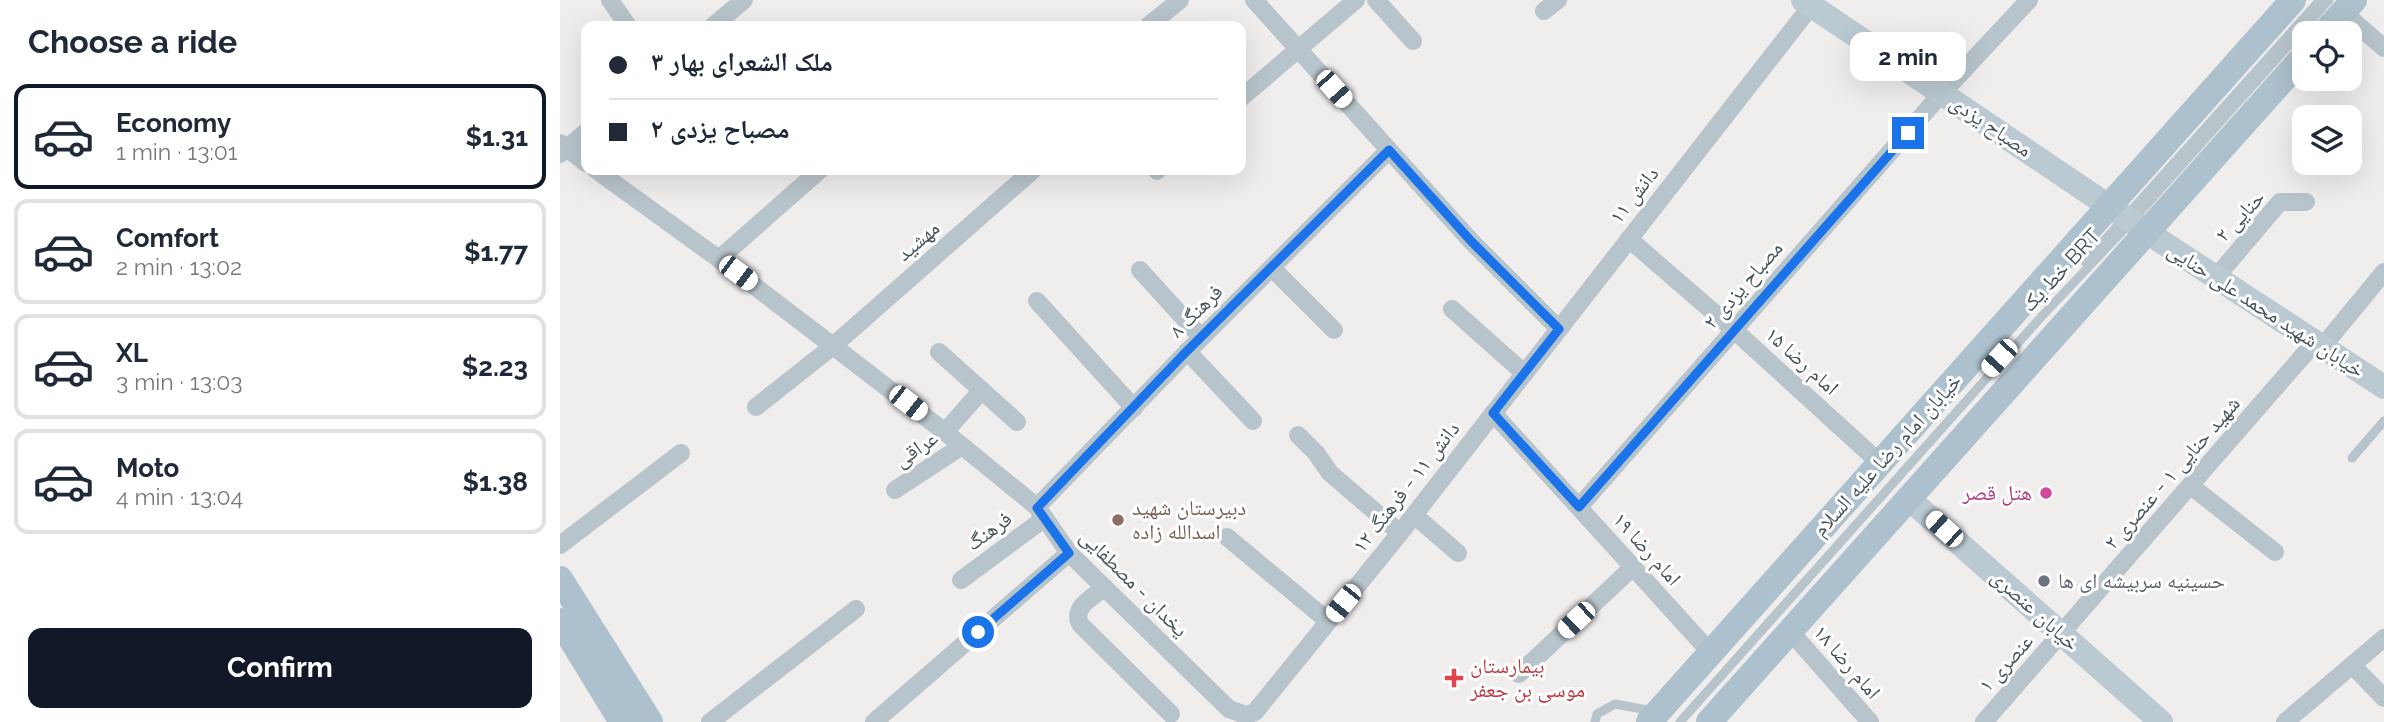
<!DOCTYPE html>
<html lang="en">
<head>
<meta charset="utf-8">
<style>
  :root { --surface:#fff; --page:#f6f6f7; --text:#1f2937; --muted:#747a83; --line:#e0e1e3; --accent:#111827 }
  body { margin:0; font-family:Raleway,"Noto Naskh Arabic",sans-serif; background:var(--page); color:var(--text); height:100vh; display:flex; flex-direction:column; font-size:26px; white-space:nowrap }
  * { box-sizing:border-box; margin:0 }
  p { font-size:23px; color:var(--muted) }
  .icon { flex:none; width:38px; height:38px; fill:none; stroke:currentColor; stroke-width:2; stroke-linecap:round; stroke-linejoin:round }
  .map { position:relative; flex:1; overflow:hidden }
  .side { display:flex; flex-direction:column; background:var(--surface); width:560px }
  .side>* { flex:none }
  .banner { position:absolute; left:21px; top:21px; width:665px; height:154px; border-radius:14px; box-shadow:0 7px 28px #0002; display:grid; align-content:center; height:154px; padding:0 28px; background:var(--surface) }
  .controls { position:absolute; left:1732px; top:21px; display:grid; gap:14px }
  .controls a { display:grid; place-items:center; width:70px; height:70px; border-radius:14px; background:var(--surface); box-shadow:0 7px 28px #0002; font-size:35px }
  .end { position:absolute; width:32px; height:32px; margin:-16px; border:9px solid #1a73e8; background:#fff; box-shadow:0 0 0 4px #fff }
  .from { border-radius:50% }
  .bubble { position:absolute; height:49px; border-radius:14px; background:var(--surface); box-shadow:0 7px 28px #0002; font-size:23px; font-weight:700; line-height:49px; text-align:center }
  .car { position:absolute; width:21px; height:42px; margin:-21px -10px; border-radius:9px; box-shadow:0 0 5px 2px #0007; background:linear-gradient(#fff 24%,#345 0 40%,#fff 0 76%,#345 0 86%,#fff 0) }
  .banner b { display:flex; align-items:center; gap:24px; height:66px; font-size:26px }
  .banner b+b { border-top:2px solid var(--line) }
  .banner i { width:18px; height:18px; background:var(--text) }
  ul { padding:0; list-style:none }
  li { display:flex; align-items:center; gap:21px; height:105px; margin:0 14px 10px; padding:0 14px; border:4px solid var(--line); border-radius:14px }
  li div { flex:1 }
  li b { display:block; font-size:26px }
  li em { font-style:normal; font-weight:700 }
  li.selected { border-color:var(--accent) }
  li>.icon { width:63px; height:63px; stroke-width:1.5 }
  h2 { padding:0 28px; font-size:32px; line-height:84px }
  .primary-button { display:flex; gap:14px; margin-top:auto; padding:14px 28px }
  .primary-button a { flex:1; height:80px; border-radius:14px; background:var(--accent); color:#fff; font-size:28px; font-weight:700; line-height:80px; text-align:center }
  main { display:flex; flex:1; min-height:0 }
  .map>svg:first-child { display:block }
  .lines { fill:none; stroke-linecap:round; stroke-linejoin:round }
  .lane { stroke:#b8c4cb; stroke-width:9 }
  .street { stroke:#b8c4cb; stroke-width:18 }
  .secondary { stroke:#bac9d2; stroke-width:24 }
  .primary { stroke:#acc1cd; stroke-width:26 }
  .route { stroke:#1a73e8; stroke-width:9 }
  .hotel-dot { fill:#d1479c; stroke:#fff; stroke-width:2.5 }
  .education-dot { fill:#8d6e63; stroke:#fff; stroke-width:2.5 }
  .worship-dot { fill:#6b7280; stroke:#fff; stroke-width:2.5 }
  .health-dot { fill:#e0444e; stroke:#fff; stroke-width:2.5 }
  .labels { text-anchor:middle; stroke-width:6; stroke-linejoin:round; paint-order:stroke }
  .street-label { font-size:21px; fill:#45535b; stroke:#fff }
  .hotel-label { font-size:21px; fill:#b23c85; stroke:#fff; text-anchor:end }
  .education-label { font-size:21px; fill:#785e54; stroke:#fff; text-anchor:start }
  .worship-label { font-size:21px; fill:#5b616d; stroke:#fff; text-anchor:start }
  .health-label { font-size:21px; fill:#be3a42; stroke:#fff; text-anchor:start }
</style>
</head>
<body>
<main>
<section class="side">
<h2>Choose a ride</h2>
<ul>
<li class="selected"><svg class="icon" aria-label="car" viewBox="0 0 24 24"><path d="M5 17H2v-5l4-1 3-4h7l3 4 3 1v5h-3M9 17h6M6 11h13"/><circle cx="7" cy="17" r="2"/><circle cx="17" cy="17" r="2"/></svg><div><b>Economy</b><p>1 min · 13:01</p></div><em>$1.31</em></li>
<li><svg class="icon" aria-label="car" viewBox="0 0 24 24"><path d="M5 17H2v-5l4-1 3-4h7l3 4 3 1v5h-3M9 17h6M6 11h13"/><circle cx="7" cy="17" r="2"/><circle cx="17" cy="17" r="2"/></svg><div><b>Comfort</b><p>2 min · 13:02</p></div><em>$1.77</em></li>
<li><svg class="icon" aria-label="car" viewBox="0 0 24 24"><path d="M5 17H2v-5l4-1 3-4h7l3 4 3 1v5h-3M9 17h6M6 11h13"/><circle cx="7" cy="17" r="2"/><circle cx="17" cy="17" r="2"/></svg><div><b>XL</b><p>3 min · 13:03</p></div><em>$2.23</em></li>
<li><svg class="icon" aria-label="car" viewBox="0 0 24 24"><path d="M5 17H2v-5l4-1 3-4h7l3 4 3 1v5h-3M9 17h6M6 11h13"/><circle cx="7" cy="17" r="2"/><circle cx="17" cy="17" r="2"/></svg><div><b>Moto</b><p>4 min · 13:04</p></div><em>$1.38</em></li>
</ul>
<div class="primary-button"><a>Confirm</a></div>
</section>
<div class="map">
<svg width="1824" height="722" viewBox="0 0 1824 722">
  <rect width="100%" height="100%" fill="#f0eded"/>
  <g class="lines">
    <g class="lane">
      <path d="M1525,262L1760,0"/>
      <path d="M1792,458L1824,421"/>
      <path d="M1035,722L1037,714L1055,704L1093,711"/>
      <path d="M1120,722L1483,315L1572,221L1769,0"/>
    </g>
    <g class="street">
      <path d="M50,0L68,26"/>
      <path d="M694,0L911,241L999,329"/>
      <path d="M816,0L853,41"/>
      <path d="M984,11L998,0"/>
      <path d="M1783,12L1824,48"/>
      <path d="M153,26L184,0"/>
      <path d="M588,26L620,0"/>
      <path d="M681,98L796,0"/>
      <path d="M0,143L26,163"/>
      <path d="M0,154L26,132"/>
      <path d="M36,170L159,259L273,346L385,432L477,507L509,553L669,709L686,715L695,712L840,533L1251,6"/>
      <path d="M597,171L598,170"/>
      <path d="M1069,239L1174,330L1320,463"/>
      <path d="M159,259L260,170"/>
      <path d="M712,268L774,330"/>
      <path d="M580,270L641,337"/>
      <path d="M1656,277L1720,202H1746"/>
      <path d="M477,301L574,408"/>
      <path d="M892,309L964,373"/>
      <path d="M1763,346L1824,272"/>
      <path d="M627,351L693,421"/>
      <path d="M379,352L457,422"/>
      <path d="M196,407L273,346L473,170"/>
      <path d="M933,413L1151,653"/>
      <path d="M385,432L422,390"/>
      <path d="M738,435L756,453L770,473L840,533"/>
      <path d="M1631,486L1715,552"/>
      <path d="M335,490L402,446"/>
      <path d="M477,507L623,356L829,150"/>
      <path d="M1019,507L1382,93L1469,0"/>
      <path d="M854,515L898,553"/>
      <path d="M667,537L768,621"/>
      <path d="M0,545L121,453"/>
      <path d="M401,580L485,518"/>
      <path d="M544,588C532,598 512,607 520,624L611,714"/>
      <path d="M1230,631L1310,722"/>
      <path d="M1792,665L1824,698"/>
      <path d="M959,674L1073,567"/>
      <path d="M150,722L296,609"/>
      <path d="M314,722L509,553"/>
      <path d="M1424,722L1755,342"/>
      <path d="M1725,722L1824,638"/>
    </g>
    <g class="secondary">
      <path d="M1243,0L1605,244L1824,387"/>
      <path d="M1348,498L1601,722"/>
    </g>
    <g class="primary">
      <path d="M1764,33L1794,0"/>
      <path d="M0,579L90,722"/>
      <path d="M0,621L62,722"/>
      <path d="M1089,722L1733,0"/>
      <path d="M1149,722L1745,55"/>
    </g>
  </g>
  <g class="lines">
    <path class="route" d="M418,632L509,553L477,508L622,356L829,150L911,241L999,329L933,413L1019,507L1348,133"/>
  </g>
  <circle class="hotel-dot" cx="1486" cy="493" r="7"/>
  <circle class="education-dot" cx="558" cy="520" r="7"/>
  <circle class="worship-dot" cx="1484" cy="581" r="7"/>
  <path class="health-dot" d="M890.5 667.5h7v7h7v7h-7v7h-7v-7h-7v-7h7z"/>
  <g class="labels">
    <g class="street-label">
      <text transform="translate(1431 126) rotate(34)" y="7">مصباح یزدی</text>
      <text transform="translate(1074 195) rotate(-52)" y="7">دانش ۱۱</text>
      <text transform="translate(1680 216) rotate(-47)" y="7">حنایی ۲</text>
      <text transform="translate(358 241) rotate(-41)" y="7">مهشید</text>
      <text transform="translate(1501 270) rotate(-47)" y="7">خط یک BRT</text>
      <text transform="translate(1183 285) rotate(-49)" y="7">مصباح یزدی ۲</text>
      <text transform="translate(1706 310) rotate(33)" y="7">خیابان شهید محمد علی حنایی</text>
      <text transform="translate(636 311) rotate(-45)" y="7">فرهنگ ۸</text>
      <text transform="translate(1242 361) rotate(42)" y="7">امام رضا ۱۵</text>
      <text transform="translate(356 449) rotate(-34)" y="7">عراقی</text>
      <text transform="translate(1327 455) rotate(-48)" y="7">خیابان امام رضا علیه السلام</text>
      <text transform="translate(1612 473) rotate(-49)" y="7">شهید حنایی ۱ - عنصری ۲</text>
      <text transform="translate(846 487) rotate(-52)" y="7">دانش ۱۱ - فرهنگ ۱۲</text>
      <text transform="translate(429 531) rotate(-36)" y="7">فرهنگ</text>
      <text transform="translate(1087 549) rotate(48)" y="7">امام رضا ۱۹</text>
      <text transform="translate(574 583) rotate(45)" y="7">یخدان - مصطفایی</text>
      <text transform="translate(1475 610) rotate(42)" y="7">خیابان عنصری</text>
      <text transform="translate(1287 662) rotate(49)" y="7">امام رضا ۱۸</text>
      <text transform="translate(1446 663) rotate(-48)" y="7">عنصری ۱</text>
    </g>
    <g class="hotel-label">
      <text x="1472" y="500">هتل قصر</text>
    </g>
    <g class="education-label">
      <text x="572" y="515">دبیرستان شهید<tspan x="572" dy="24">اسدالله زاده</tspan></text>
    </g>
    <g class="worship-label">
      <text x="1498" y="588">حسینیه سربیشه ای ها</text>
    </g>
    <g class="health-label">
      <text x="910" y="673">بیمارستان<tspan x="910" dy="24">موسی بن جعفر</tspan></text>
    </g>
  </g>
</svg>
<div class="controls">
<a><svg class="icon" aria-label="locate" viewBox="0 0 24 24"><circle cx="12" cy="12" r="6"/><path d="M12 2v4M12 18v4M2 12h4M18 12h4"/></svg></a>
<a><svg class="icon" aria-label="layers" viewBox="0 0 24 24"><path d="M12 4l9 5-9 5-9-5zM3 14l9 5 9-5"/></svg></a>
</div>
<i class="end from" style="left:418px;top:632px"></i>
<i class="end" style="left:1348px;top:133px"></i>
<div class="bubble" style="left:1290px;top:32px;width:116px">2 min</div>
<i class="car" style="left:774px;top:89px;rotate:138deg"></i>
<i class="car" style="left:178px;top:273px;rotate:127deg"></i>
<i class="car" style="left:1439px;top:358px;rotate:222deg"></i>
<i class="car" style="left:348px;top:403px;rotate:128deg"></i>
<i class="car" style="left:1384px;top:529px;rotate:312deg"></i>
<i class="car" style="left:783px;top:603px;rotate:219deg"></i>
<i class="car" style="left:1016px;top:620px;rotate:227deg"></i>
<div class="banner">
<b><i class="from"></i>ملک الشعرای بهار ۳</b>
<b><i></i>مصباح یزدی ۲</b>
</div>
</div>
</main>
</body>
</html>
